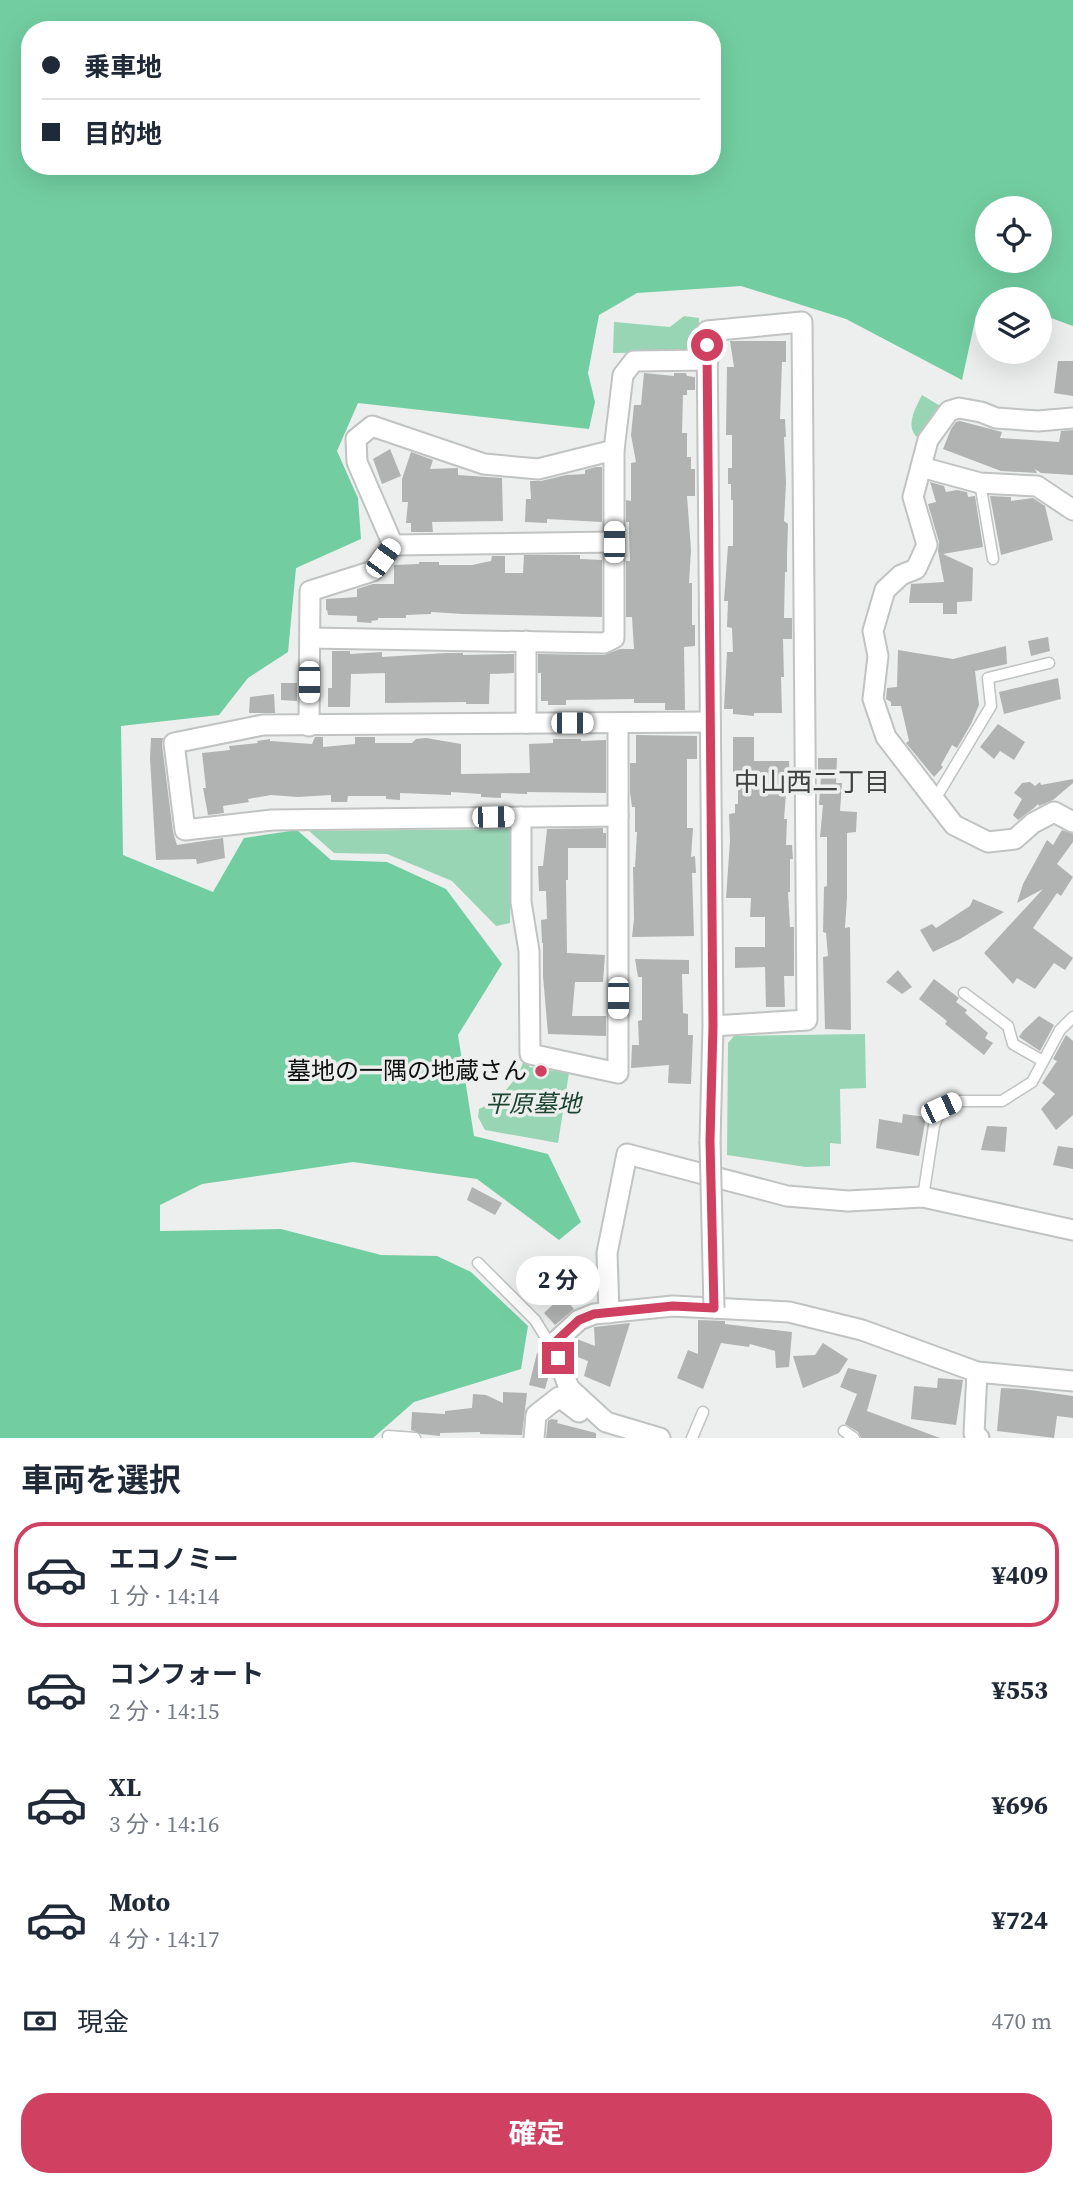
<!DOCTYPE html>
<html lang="ja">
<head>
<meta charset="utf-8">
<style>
  :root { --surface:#fff; --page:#f6f6f7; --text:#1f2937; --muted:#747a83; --line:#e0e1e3; --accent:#d04061 }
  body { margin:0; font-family:"Source Serif 4","Noto Sans JP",serif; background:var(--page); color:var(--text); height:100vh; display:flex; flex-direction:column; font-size:26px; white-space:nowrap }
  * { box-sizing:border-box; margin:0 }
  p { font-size:23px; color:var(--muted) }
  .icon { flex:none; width:38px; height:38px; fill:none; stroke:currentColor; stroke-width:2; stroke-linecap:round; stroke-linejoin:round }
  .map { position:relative; height:1438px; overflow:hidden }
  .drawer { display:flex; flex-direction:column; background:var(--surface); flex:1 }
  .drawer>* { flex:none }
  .hud { position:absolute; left:21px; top:21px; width:700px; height:154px; border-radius:28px; box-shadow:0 7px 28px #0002; display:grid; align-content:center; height:154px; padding:0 21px; background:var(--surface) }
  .buttons { position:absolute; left:975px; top:196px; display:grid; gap:14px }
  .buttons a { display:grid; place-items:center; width:77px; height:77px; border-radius:50%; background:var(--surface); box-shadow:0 7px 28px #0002; font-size:35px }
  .end { position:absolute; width:32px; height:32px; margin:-16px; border:9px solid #d04061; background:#fff; box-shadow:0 0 0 4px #fff }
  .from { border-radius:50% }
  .bubble { position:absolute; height:49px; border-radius:24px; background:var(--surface); box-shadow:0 7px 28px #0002; font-size:23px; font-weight:700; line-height:49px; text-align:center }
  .car { position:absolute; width:21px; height:42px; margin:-21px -10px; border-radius:9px; box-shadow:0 0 5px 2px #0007; background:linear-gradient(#fff 24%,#345 0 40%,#fff 0 76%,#345 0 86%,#fff 0) }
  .hud b { display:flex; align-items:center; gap:24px; height:66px; font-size:26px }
  .hud b+b { border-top:2px solid var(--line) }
  .hud i { width:18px; height:18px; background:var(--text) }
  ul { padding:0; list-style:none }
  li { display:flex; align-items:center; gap:21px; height:105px; margin:0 14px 10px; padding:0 7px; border:4px solid transparent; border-radius:28px }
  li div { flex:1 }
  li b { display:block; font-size:26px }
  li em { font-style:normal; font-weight:700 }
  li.selected { border-color:var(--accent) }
  li>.icon { width:63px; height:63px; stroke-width:1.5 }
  h2 { padding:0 21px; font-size:32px; line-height:84px }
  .pay { display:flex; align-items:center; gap:18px; height:77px; padding:0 21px; font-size:26px }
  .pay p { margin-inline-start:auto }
  .cta { display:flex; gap:14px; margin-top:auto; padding:14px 21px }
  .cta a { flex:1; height:80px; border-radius:28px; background:var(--accent); color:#fff; font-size:28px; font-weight:700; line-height:80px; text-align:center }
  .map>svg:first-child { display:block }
  .green { fill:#98d5b5 }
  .forest { fill:#72cea1; fill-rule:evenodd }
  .building { fill:#b0b3b1 }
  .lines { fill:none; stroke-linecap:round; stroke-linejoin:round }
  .service-casing { stroke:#c0c3c1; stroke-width:13 }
  .minor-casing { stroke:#c0c3c1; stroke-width:23 }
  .service { stroke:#fff; stroke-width:10 }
  .minor { stroke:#fff; stroke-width:19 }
  .minor-bridge-casing { stroke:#c0c3c1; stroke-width:23; stroke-linecap:butt }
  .minor-bridge { stroke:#fff; stroke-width:19 }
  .route { stroke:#d04061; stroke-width:9 }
  .poi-dot { fill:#d04061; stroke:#ecefed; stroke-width:2.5 }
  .labels { text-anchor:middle; stroke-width:7; stroke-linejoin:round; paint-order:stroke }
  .poi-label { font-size:24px; fill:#0e0f0f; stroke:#ecefed; text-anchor:end }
  .park-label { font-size:24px; font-style:italic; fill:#1b4330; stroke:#ecefed }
  .neighbourhood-label { font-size:26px; fill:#3e413f; stroke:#ecefed }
</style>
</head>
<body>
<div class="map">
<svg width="1073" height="1438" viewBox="0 0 1073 1438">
  <rect width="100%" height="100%" fill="#ecefed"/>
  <g class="green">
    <path d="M684,316L699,318L698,343L691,352L613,353L614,322L670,327Z"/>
    <path d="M922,395L942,407L921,440C903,429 915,409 922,395Z"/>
    <path d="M509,829L512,833L510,923L496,926L452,881L387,854L334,853L309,831Z"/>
    <path d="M865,1034L866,1088L840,1089L841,1144L830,1143V1166L806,1167L727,1155L728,1043L734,1036Z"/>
    <path d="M524,1059H529V1067L569,1073L558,1143L485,1130L478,1117L479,1109C499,1100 519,1080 524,1059Z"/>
  </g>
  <path class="forest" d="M0,0H1073V326L1040,314V299H987V309L976,316L962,380L846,319L741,286L637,293L599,315L588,373L595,402L589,429L358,403L337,451L358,498L361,539L296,568L288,652L248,678L219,715L121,726L123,855L213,892L244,838L297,830L331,860L387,862L446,889L502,964L458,1035L474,1136L548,1154L581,1222L559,1240L477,1179L353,1162L202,1184L160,1205V1231L281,1229L381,1255L437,1256L471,1272L528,1326L521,1369L414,1402L373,1438H0ZM30,30H712V166H30ZM987,208H1040V261H987Z"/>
  <g class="building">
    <path d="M730,341H786V362H782L780,419H785L786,437H784L786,483L784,521L788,524L787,555V572H785L784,618H792V639H783L784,677H781L782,713H754V716L733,714V709H724L727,652H733L732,628L727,627L728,601H724L728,546H733V500H731V484H728V468H732V435H726L727,367H734Z"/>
    <path d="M1058,361H1073V396L1054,393Z"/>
    <path d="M644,373L674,376V373H686L687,376L695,377V390H687V395H683L682,433H687V457H691V469H695V496H687L691,550L689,583H692V625H695V646L684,647L685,710H665V703H634V699L566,700V705H548V701H541V673H538V654L604,655L620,649H634L632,617H626V561H630L629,530V522H626V500L631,501V463L636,462L631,435L634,405H641Z"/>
    <path d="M960,421L1002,432L1000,438L1059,442L1061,431L1073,430V475L1041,473L1035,469L1037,473L1001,471L943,449L951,429L956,422Z"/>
    <path d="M390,449L401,476L382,484L373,459Z"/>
    <path d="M411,452L433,460L430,469L458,468V475L502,478L503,521L432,522L433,532H411V523H406L408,502H402V479Z"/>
    <path d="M596,467H602V522L547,519V523L525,522L526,499H531L530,481H541L566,475L585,474V470Z"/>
    <path d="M930,482L944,486L946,492L957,490L967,492L968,497L975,496L983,547L943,554L973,568L972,601L957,602V614H943V603H909L911,584L944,582L938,551L939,542L928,504L936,502Z"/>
    <path d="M990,496L1011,497V501L1033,498L1045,506L1053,540L1001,555Z"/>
    <path d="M524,555H580V559L602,560V617L463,614L431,612V614L406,615V618H378V620L371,621L372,623L357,622V616L328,615L327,610H326V599L357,597V589L373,584H394V565L419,564V562H439V565H472L491,561L492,556H505V573H523Z"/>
    <path d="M1048,637L1050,651L1031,656L1028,641Z"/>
    <path d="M1006,646L1007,664L975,671L979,705L971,724L957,748L952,745L941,765L943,767L934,777L906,743L909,741L901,706H891V702L886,699L887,688L897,687L898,650L953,659Z"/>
    <path d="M332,651H350V654L382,652V657L446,653H463V655L514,654V673L490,674L489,704H466V702L385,703V673L351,674L350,707H328V688H332Z"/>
    <path d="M1058,678L1061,699L1004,714L999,692Z"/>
    <path d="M281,683H297V701L281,700Z"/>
    <path d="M274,694L275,713H249L250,697Z"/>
    <path d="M998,724L1025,742L1014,760L1000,751L994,759L980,747Z"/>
    <path d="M636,735L697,736V759H687V828H693L691,857L695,856L696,873H692L694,936L632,937L634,919L633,867H635L637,832H635V807H632L630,792V763H636Z"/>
    <path d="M315,737H323V747L355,744V737H375V743H412L416,739L426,738L461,744V774L530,773L529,744L553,743V739H581V741L606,740V793L527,792V794L501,793V798L481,797V794L451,792V795L400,793V800L386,799V796H348L347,802H331V795L298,797L271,795L248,799L249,802L223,806L224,813L208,815L203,788H206L202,753L230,750L229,746L258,743L257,741L270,739V741L312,744Z"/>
    <path d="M733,737H754V761H789L790,780H787L784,819H787L786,845H792L793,859H790V892H788L790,927H794V976H784L785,1007H766L765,967L735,968V947H765V917H750L751,898H726L730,841L729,814L735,813V804H738V774H733Z"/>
    <path d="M151,738H163L162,745L173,832L177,845L223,838L225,858L197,864L196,859L156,860L150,758Z"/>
    <path d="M818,758H837L836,783H842L840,811L857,812L856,832L847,833V897L845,928L850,927L851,1030L825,1029L823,957L828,956L826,933L823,932L824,887L827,886V837H820L823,805H819L821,776H818Z"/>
    <path d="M1073,779V783L1053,800L1039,806L1038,804L1034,808L1018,820L1013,815L1022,799L1014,793L1022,783L1030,782L1035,786L1040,782L1041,785Z"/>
    <path d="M603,828V833H606V848H568V880H566L567,953L605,955L603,982H575L572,1016H606V1036L548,1034L543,976V943H542L541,920L547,919L546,891H539L538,866H543L547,829Z"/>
    <path d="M1062,830L1073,834V842L1057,864L1073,877L1061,896L1057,893L1033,928L1073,958L1065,970L1054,963L1035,989L1017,978L1013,984L984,953L1043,889L1017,903L1023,884L1047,840L1053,845Z"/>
    <path d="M973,899L1004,912L960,939L933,952L920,930L932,924L936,928L970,906Z"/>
    <path d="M635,959L689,960V974H682L683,1013L688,1014V1035H693L691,1084L668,1083L669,1065L631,1068L632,1045H639L638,1021L642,1020V977H638Z"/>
    <path d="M898,970L912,987L902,994L886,982Z"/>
    <path d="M934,979L959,998L956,1002L967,1010L965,1013L988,1033L985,1038L993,1043L984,1055L945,1024L947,1021L919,999Z"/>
    <path d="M1039,1016L1054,1025L1040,1051L1019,1037L1023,1031Z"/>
    <path d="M1066,1035L1073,1041V1115L1056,1130L1041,1109L1055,1094L1042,1083L1057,1061L1053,1059Z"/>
    <path d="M903,1114L926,1117L919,1156L876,1148L879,1119L902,1123Z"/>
    <path d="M987,1126L1007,1127L1005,1152L981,1150Z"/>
    <path d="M1058,1146L1073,1148V1169L1053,1165Z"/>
    <path d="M472,1187L502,1203L495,1215L467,1200Z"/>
    <path d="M562,1296L574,1309L555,1325L544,1313Z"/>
    <path d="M698,1320L725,1321V1324L792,1332L789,1367L776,1368L775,1351L750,1344L749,1347L721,1343L703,1389L677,1378L688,1350L698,1354Z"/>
    <path d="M630,1323L610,1387L584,1376L588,1361L570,1354L568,1347L577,1339L595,1346L594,1327Z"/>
    <path d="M823,1343L848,1359L839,1373L803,1388L793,1356L815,1355Z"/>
    <path d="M537,1353L542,1355L550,1371L545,1389L529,1385Z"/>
    <path d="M848,1368L877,1375L867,1411L940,1438H861L858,1432L845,1424L857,1394L840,1387Z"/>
    <path d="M938,1378L963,1380L956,1425L911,1419L914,1386L937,1388Z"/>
    <path d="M1001,1388L1023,1389L1073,1396V1418L1057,1416L1054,1438L997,1431Z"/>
    <path d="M503,1392L527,1393L522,1435L480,1434V1432L440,1433V1436L421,1434L411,1430L412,1412L445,1414V1411L472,1408L473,1394L486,1395L503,1403Z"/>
    <path d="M551,1419L558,1420L557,1423L596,1433V1438H546L548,1421Z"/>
  </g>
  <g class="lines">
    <g class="service-casing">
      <g id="service">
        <path d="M980,483L993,559"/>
        <path d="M934,801L991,706L988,678L1049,663"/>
        <path d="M964,993L1008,1026L1013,1044L1043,1061"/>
        <path d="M923,1197L934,1126L941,1108L956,1101H1002L1032,1082L1060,1030L1073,1017"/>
        <path d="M478,1263L535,1320L551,1346"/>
        <path d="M844,1431L854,1438"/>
        <path d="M388,1436L415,1438"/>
        <path d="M692,1438L703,1412"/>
      </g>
    </g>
    <g class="minor-casing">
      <g id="minor">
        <path d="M1073,418L1038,421L996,418L981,412L959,408L949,411L928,440L913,497L927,545L916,569L901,575L885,590L873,631L878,656L873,699L886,737L954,825L988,842L1015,839L1033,823L1054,812L1073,822"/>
        <path d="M921,467L980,483L1037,486L1073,510"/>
        <path d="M393,545L614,542"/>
        <path d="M310,638L604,643L614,638V450L623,375L634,361L708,360"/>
        <path d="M526,641V723"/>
        <path d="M309,726L310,591L373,571L393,545L357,462L356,439L372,426L484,464L538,469L614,450"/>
        <path d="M618,816L272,820L185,830L174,743L263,725L710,722"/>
        <path d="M521,817V902L529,951L530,1054L618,1073V723"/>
        <path d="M710,1141L713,1026L707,331L802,322L807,1020L713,1026"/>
        <path d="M609,1313L607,1253L627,1154L787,1196L848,1201L923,1197L1073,1230"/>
        <path d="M977,1372L974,1433L979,1438"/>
        <path d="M534,1438L536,1415L559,1397L579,1412"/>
        <path d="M660,1438L606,1422L569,1388L558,1358L551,1346L579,1320L594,1314L673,1306L789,1312L862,1330L977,1372L1073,1381"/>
      </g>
    </g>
    <use href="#service" class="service"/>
    <use href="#minor" class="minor"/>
    <g class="minor-bridge-casing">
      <path id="minor-bridge" d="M710,1141L714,1308"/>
    </g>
    <use href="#minor-bridge" class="minor-bridge"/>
  </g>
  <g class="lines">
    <path class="route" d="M558,1358L551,1346L579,1320L594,1314L673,1306L714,1308L710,1141L713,1026L707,345"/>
  </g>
  <circle class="poi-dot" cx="541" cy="1071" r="7"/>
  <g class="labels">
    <g class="poi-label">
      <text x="527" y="1079">墓地の一隅の地蔵さん</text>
    </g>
    <g class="park-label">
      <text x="533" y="1112">平原墓地</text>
    </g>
    <g class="neighbourhood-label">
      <text x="812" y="791">中山西二丁目</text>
    </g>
  </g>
</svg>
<div class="buttons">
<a><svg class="icon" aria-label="locate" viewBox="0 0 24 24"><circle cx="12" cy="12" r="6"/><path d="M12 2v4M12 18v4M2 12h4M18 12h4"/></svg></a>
<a><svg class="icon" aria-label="layers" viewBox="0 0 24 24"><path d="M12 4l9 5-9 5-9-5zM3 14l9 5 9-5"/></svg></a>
</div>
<i class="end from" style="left:707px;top:345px"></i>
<i class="end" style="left:558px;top:1358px"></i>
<div class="bubble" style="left:516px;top:1256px;width:84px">2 分</div>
<i class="car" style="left:614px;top:542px;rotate:0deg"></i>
<i class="car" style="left:383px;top:558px;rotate:36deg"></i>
<i class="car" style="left:309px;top:682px;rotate:180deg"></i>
<i class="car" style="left:572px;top:723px;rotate:90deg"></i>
<i class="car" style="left:493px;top:817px;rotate:89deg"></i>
<i class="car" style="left:618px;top:998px;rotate:180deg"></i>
<i class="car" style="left:941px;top:1108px;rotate:65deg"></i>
<div class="hud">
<b><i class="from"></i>乗車地</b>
<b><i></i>目的地</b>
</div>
</div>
<section class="drawer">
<h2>車両を選択</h2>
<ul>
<li class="selected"><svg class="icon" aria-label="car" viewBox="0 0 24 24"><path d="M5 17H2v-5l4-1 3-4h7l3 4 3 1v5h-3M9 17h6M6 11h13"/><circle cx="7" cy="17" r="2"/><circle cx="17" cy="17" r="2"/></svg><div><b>エコノミー</b><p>1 分 · 14:14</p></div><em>¥409</em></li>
<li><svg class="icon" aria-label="car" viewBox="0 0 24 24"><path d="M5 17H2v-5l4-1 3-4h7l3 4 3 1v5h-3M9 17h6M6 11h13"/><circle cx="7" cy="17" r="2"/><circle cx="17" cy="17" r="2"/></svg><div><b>コンフォート</b><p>2 分 · 14:15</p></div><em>¥553</em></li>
<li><svg class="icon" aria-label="car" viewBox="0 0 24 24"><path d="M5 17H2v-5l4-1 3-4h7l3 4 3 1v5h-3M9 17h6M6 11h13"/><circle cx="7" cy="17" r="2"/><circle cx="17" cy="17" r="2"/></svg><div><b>XL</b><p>3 分 · 14:16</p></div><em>¥696</em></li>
<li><svg class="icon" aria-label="car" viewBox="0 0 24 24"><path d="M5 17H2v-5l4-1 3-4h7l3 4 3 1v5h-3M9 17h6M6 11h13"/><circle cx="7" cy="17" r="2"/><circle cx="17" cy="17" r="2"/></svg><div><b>Moto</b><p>4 分 · 14:17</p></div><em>¥724</em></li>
</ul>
<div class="pay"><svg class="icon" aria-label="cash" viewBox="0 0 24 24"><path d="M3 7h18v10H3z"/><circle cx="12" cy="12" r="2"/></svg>現金<p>470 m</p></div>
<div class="cta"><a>確定</a></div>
</section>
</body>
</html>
